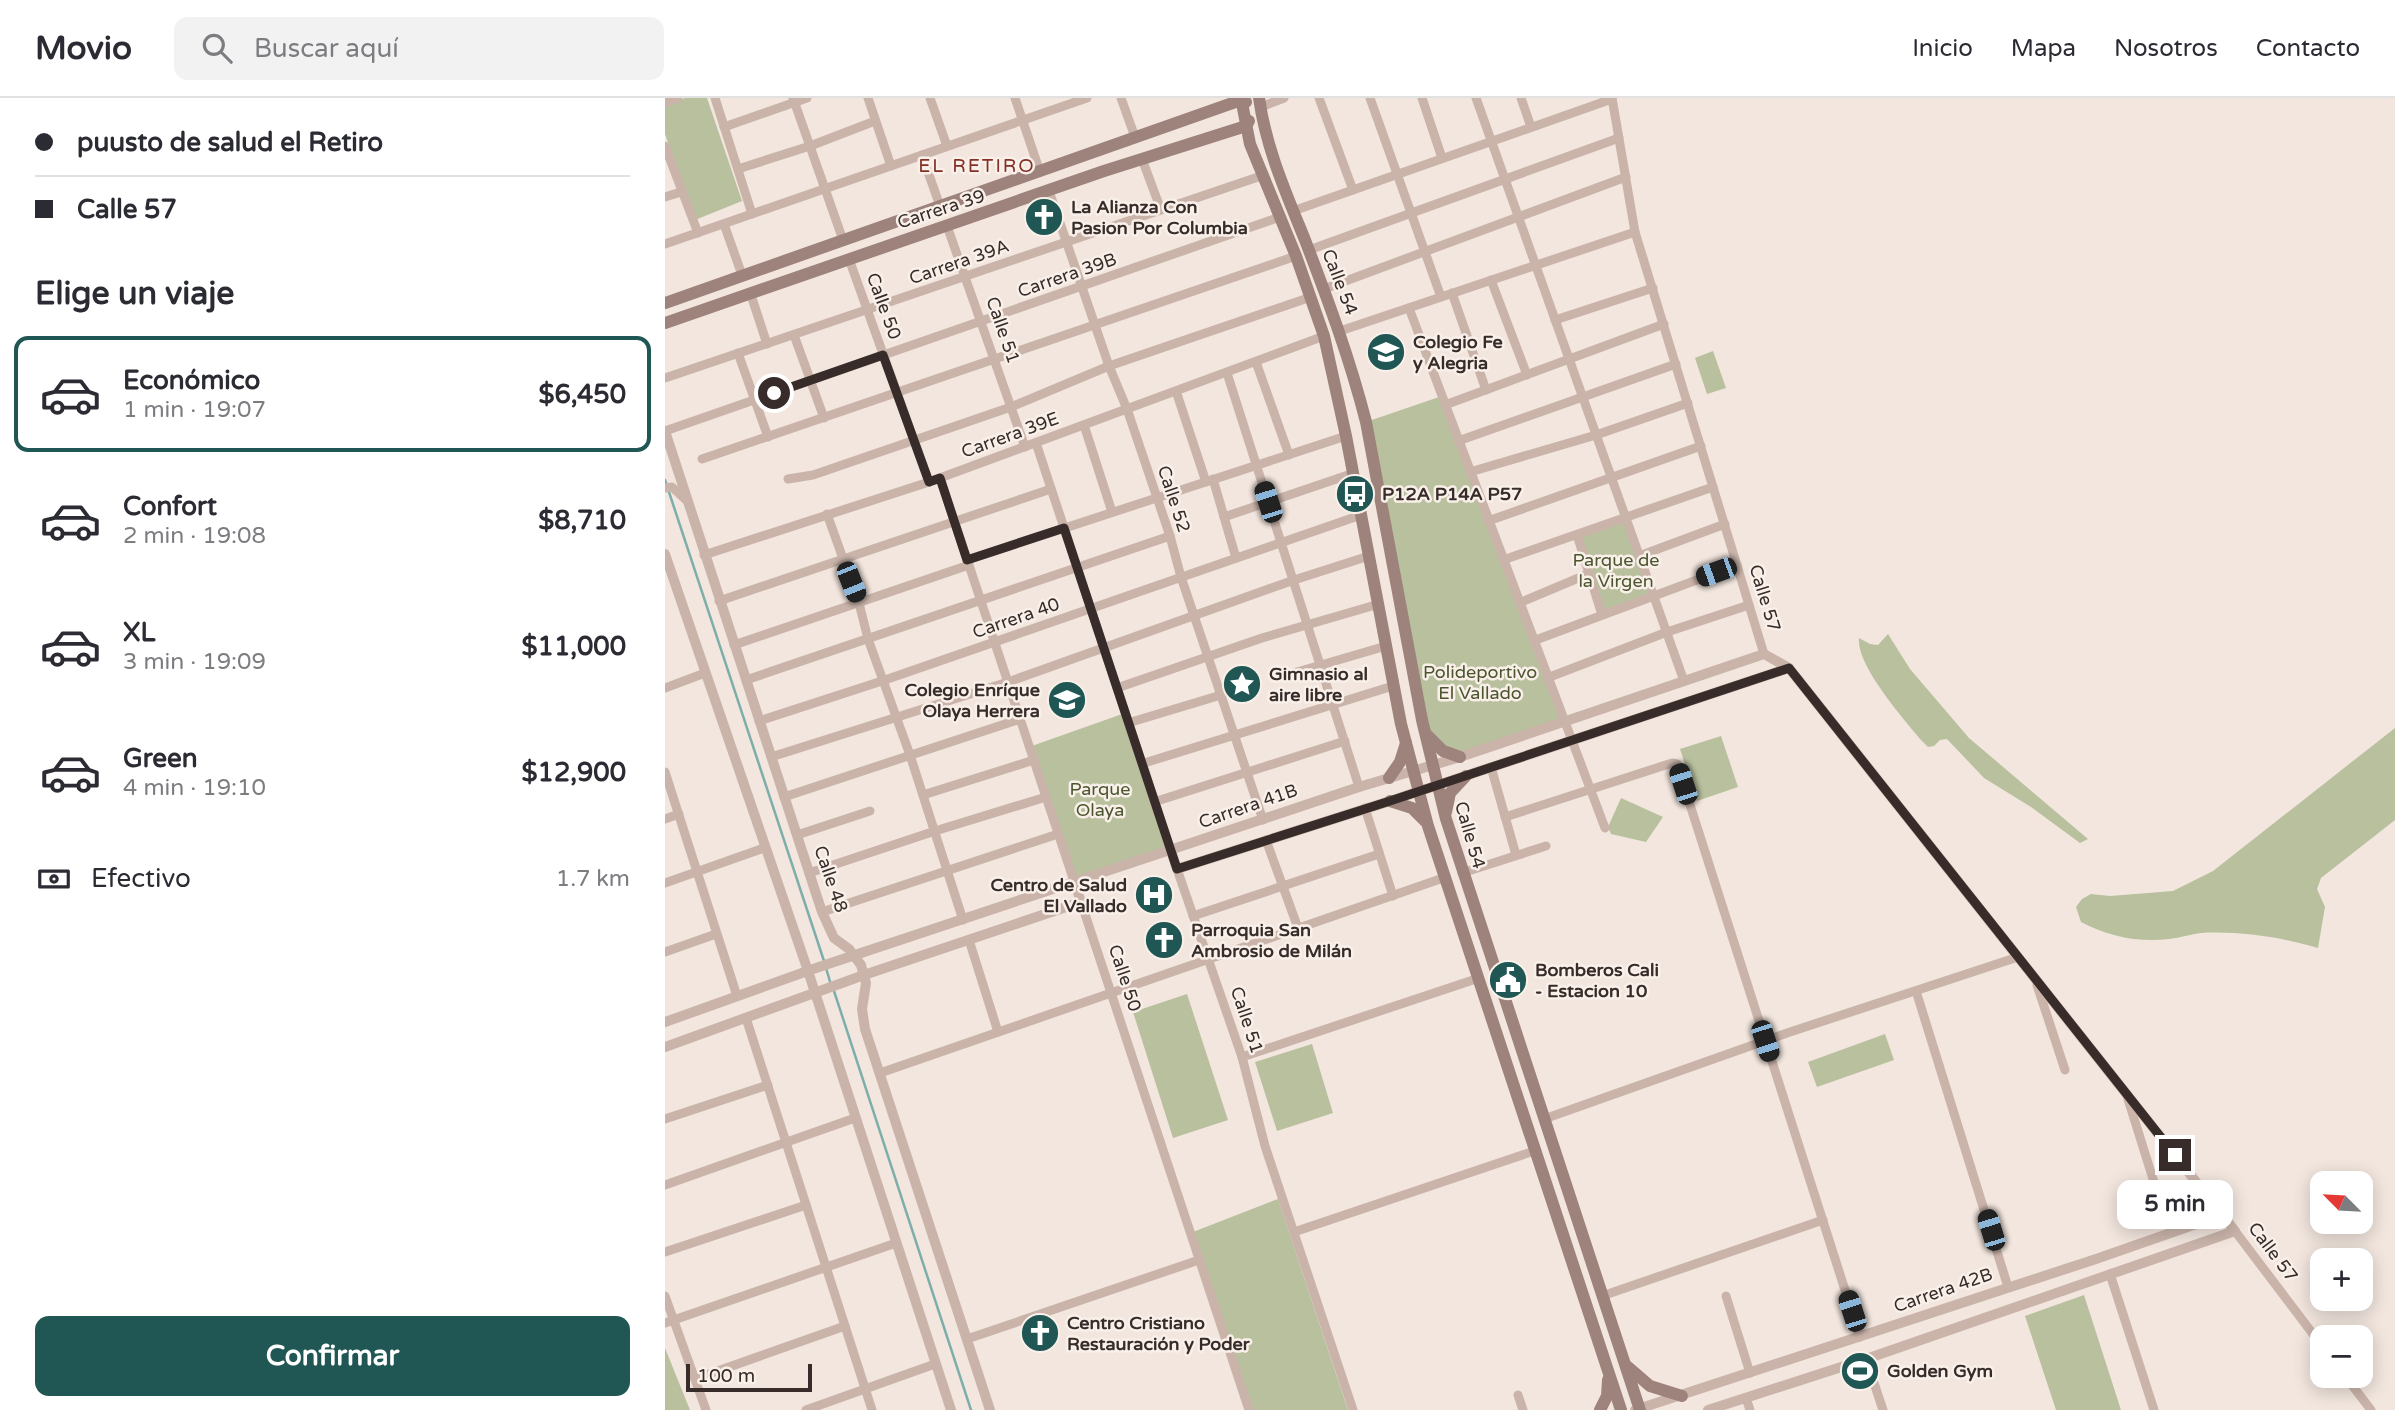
<!DOCTYPE html>
<html lang="es">
<head>
<meta charset="utf-8">
<style>
  :root { --surface:#fff; --page:#f2f2f3; --text:#2b2b33; --muted:#7c7c81; --line:#e1e1e2; --accent:#205754 }
  body { margin:0; font-family:"Varela Round",sans-serif; background:var(--page); color:var(--text); height:100vh; display:flex; flex-direction:column; font-size:26px; white-space:nowrap }
  * { box-sizing:border-box; margin:0 }
  p { font-size:23px; color:var(--muted) }
  .icon { flex:none; width:38px; height:38px; fill:none; stroke:currentColor; stroke-width:2; stroke-linecap:round; stroke-linejoin:round }
  .map { position:relative; flex:1; overflow:hidden }
  .drawer { display:flex; flex-direction:column; background:var(--surface); width:665px }
  .drawer>* { flex:none }
  .guide { display:grid; align-content:center; height:154px; padding:0 35px; background:var(--surface) }
  .needle { width:46px; rotate:294deg }
  .controls { position:absolute; left:1645px; top:1073px; display:grid; gap:14px }
  .controls a { display:grid; place-items:center; width:63px; height:63px; border-radius:14px; background:var(--surface); box-shadow:0 4px 18px #0003; font-size:35px }
  .scale { position:absolute; left:21px; bottom:18px; width:126px; box-sizing:border-box; padding-left:7px; border:4px solid #372c29; border-top:0; font-size:19px; line-height:24px; white-space:nowrap; color:#372c29; -webkit-text-stroke:5px #f9f0ea; paint-order:stroke }
  .end { position:absolute; width:32px; height:32px; margin:-16px; border:9px solid #372c29; background:#fff; box-shadow:0 0 0 4px #fff }
  .from { border-radius:50% }
  .bubble { position:absolute; height:49px; border-radius:14px; background:var(--surface); box-shadow:0 4px 18px #0003; font-size:23px; font-weight:800; line-height:49px; text-align:center }
  .car { position:absolute; width:21px; height:42px; margin:-21px -10px; border-radius:9px; box-shadow:0 0 5px 2px #0007; background:linear-gradient(#222 24%,#8ab4d8 0 40%,#222 0 76%,#8ab4d8 0 86%,#222 0) }
  .guide b { display:flex; align-items:center; gap:24px; height:66px; font-size:26px }
  .guide b+b { border-top:2px solid var(--line) }
  .guide i { width:18px; height:18px; background:var(--text) }
  ul { padding:0; list-style:none }
  li { display:flex; align-items:center; gap:21px; height:116px; margin:0 14px 10px; padding:0 21px; border:4px solid transparent; border-radius:14px }
  li div { flex:1 }
  li b { display:block; font-size:26px }
  li em { font-style:normal; font-weight:800 }
  li.on { border-color:var(--accent) }
  li>.icon { width:63px; height:63px; stroke-width:1.5 }
  h2 { padding:0 35px; font-size:32px; line-height:84px }
  .pay { display:flex; align-items:center; gap:18px; height:77px; padding:0 35px; font-size:26px }
  .pay p { margin-inline-start:auto }
  .action { display:flex; gap:14px; margin-top:auto; padding:14px 35px }
  .action a { flex:1; height:80px; border-radius:14px; background:var(--accent); color:#fff; font-size:28px; font-weight:800; line-height:80px; text-align:center }
  header { display:flex; align-items:center; gap:42px; box-sizing:border-box; height:98px; padding:0 35px; background:var(--surface); border-bottom:2px solid var(--line) }
  header strong { font-size:33px }
  nav { display:flex; gap:38px; margin-inline-start:auto; font-size:24px }
  .search { width:490px; height:63px; background:var(--page); display:flex; align-items:center; gap:18px; box-sizing:border-box; padding:0 24px; border-radius:14px; color:var(--muted); font-size:26px }
  main { display:flex; flex:1; min-height:0 }
  .map>svg:first-child { display:block }
  .green { fill:#b9c09e }
  .lines { fill:none; stroke-linecap:round; stroke-linejoin:round }
  .stream { stroke:#7daeaa; stroke-width:2.5 }
  .minor { stroke:#cab4aa; stroke-width:9 }
  .tertiary { stroke:#cab4aa; stroke-width:10 }
  .secondary { stroke:#9d837b; stroke-width:12 }
  .route { stroke:#372c29; stroke-width:9 }
  .labels { text-anchor:middle; stroke-width:5; stroke-linejoin:round; paint-order:stroke }
  .poi-label { font-size:18px; font-weight:bold; fill:#372c29; stroke:#f9f0ea; text-anchor:start }
  .street-label { font-size:18px; fill:#372c29; stroke:#f9f0ea }
  .park-label { font-size:18px; fill:#4b552e; stroke:#f9f0ea }
  .neighbourhood-label { font-size:19px; letter-spacing:2px; fill:#843025; stroke:#f9f0ea }
</style>
</head>
<body>
<header>
<strong>Movio</strong>
<div class="search"><svg class="icon" aria-label="search" viewBox="0 0 24 24"><circle cx="10" cy="10" r="6"/><path d="M15 15l6 6"/></svg>Buscar aquí</div>
<nav><a>Inicio</a><a>Mapa</a><a>Nosotros</a><a>Contacto</a></nav>
</header>
<main>
<section class="drawer">
<div class="guide">
<b><i class="from"></i>puusto de salud el Retiro</b>
<b><i></i>Calle 57</b>
</div>
<h2>Elige un viaje</h2>
<ul>
<li class="on"><svg class="icon" aria-label="car" viewBox="0 0 24 24"><path d="M5 17H2v-5l4-1 3-4h7l3 4 3 1v5h-3M9 17h6M6 11h13"/><circle cx="7" cy="17" r="2"/><circle cx="17" cy="17" r="2"/></svg><div><b>Económico</b><p>1 min · 19:07</p></div><em>$6,450</em></li>
<li><svg class="icon" aria-label="car" viewBox="0 0 24 24"><path d="M5 17H2v-5l4-1 3-4h7l3 4 3 1v5h-3M9 17h6M6 11h13"/><circle cx="7" cy="17" r="2"/><circle cx="17" cy="17" r="2"/></svg><div><b>Confort</b><p>2 min · 19:08</p></div><em>$8,710</em></li>
<li><svg class="icon" aria-label="car" viewBox="0 0 24 24"><path d="M5 17H2v-5l4-1 3-4h7l3 4 3 1v5h-3M9 17h6M6 11h13"/><circle cx="7" cy="17" r="2"/><circle cx="17" cy="17" r="2"/></svg><div><b>XL</b><p>3 min · 19:09</p></div><em>$11,000</em></li>
<li><svg class="icon" aria-label="car" viewBox="0 0 24 24"><path d="M5 17H2v-5l4-1 3-4h7l3 4 3 1v5h-3M9 17h6M6 11h13"/><circle cx="7" cy="17" r="2"/><circle cx="17" cy="17" r="2"/></svg><div><b>Green</b><p>4 min · 19:10</p></div><em>$12,900</em></li>
</ul>
<div class="pay"><svg class="icon" aria-label="cash" viewBox="0 0 24 24"><path d="M3 7h18v10H3z"/><circle cx="12" cy="12" r="2"/></svg>Efectivo<p>1.7 km</p></div>
<div class="action"><a>Confirmar</a></div>
</section>
<div class="map">
<svg width="1730" height="1312" viewBox="0 0 1730 1312">
  <rect width="100%" height="100%" fill="#f2e6de"/>
  <g class="green">
    <path d="M20,0H42L77,103L30,122L0,36V8Z"/>
    <path d="M1048,253L1061,290L1042,296L1030,260Z"/>
    <path d="M777,298L898,624L795,659L765,641L701,324Z"/>
    <path d="M961,421L988,497L937,517L912,437Z"/>
    <path d="M1223,536L1245,571L1304,640L1423,741L1415,745L1366,709L1319,680L1282,641L1275,642L1269,648L1263,649L1255,641C1237,619 1191,567 1194,540L1205,546L1213,547Z"/>
    <path d="M460,615L506,753L410,786L364,649Z"/>
    <path d="M1730,630V722L1656,780L1652,791L1660,809L1653,850C1616,839 1575,833 1536,835C1526,836 1515,840 1504,841C1474,845 1442,838 1416,824L1411,809L1417,801L1426,796L1445,798L1508,793L1548,773Z"/>
    <path d="M1056,638L1073,689L1032,703L1015,651Z"/>
    <path d="M956,700L998,719L981,744L946,736L943,729Z"/>
    <path d="M522,896L563,1022L508,1040L468,914Z"/>
    <path d="M1220,936L1229,962L1152,989L1143,964Z"/>
    <path d="M647,946L668,1015L612,1033L590,964Z"/>
    <path d="M613,1101L683,1312H587L528,1134Z"/>
    <path d="M1419,1197L1456,1312H1391L1360,1218Z"/>
    <path d="M0,1250L25,1312H0Z"/>
  </g>
  <g class="lines">
    <g class="stream">
      <path d="M0,382L159,863"/>
      <path d="M161,870L166,887"/>
      <path d="M169,893L306,1312"/>
    </g>
    <g class="minor">
      <path d="M50,0L87,116"/>
      <path d="M128,0L178,142"/>
      <path d="M203,0L226,68"/>
      <path d="M265,0L282,48"/>
      <path d="M350,0L375,74"/>
      <path d="M456,0L470,39"/>
      <path d="M654,0L688,92"/>
      <path d="M705,0L776,199"/>
      <path d="M757,0L777,60"/>
      <path d="M811,0L1019,583"/>
      <path d="M856,0L866,29"/>
      <path d="M947,0L970,134L1099,556"/>
      <path d="M0,5L13,0"/>
      <path d="M596,9L619,0"/>
      <path d="M59,29L142,0"/>
      <path d="M0,48L33,135"/>
      <path d="M257,57L275,108"/>
      <path d="M477,61L496,112"/>
      <path d="M73,71L145,48L210,23"/>
      <path d="M384,93L444,268L462,311L505,438L516,479L598,722"/>
      <path d="M0,99L16,94"/>
      <path d="M628,113L947,1"/>
      <path d="M59,126L77,177"/>
      <path d="M282,128L360,349"/>
      <path d="M0,146L422,0"/>
      <path d="M644,152L954,40"/>
      <path d="M184,161L264,384"/>
      <path d="M826,182L862,277"/>
      <path d="M659,191L961,79"/>
      <path d="M85,194L102,246"/>
      <path d="M787,195L821,292"/>
      <path d="M744,210L940,730"/>
      <path d="M890,222L988,190"/>
      <path d="M675,233L970,134"/>
      <path d="M129,237L159,320"/>
      <path d="M73,255L103,339"/>
      <path d="M591,264L624,357"/>
      <path d="M562,275L694,689"/>
      <path d="M0,280L599,77"/>
      <path d="M511,293L541,384"/>
      <path d="M780,307L999,226"/>
      <path d="M419,327L447,414"/>
      <path d="M0,333L615,119"/>
      <path d="M793,343L1011,266"/>
      <path d="M371,345L506,753"/>
      <path d="M37,361L631,158"/>
      <path d="M805,374L931,337L1023,305"/>
      <path d="M275,380L410,786"/>
      <path d="M123,381L148,377L346,309L444,268L646,199"/>
      <path d="M548,381L571,460"/>
      <path d="M0,390L7,389L21,402"/>
      <path d="M162,416L194,505L203,541L245,657L298,822"/>
      <path d="M559,419L689,375"/>
      <path d="M823,423L1036,348"/>
      <path d="M912,437L937,517"/>
      <path d="M39,457L264,384L659,238"/>
      <path d="M974,458L1060,426"/>
      <path d="M302,462L681,338"/>
      <path d="M838,462L1048,389"/>
      <path d="M54,503L386,391"/>
      <path d="M854,505L923,476"/>
      <path d="M868,543L1072,467"/>
      <path d="M69,547L304,467"/>
      <path d="M615,579L721,548"/>
      <path d="M882,580L1002,534L1084,507"/>
      <path d="M81,582L505,438"/>
      <path d="M0,590L40,575"/>
      <path d="M452,590L597,540L714,506"/>
      <path d="M94,623L217,583L696,417"/>
      <path d="M463,625L556,597"/>
      <path d="M106,659L343,584L629,482L704,458"/>
      <path d="M476,666L728,588"/>
      <path d="M826,669L851,757"/>
      <path d="M0,674L72,898"/>
      <path d="M258,697L369,662"/>
      <path d="M119,699L355,621"/>
      <path d="M489,704L680,643"/>
      <path d="M700,710L728,798"/>
      <path d="M840,719L1007,665L1012,666L1195,1239"/>
      <path d="M0,721L14,716"/>
      <path d="M132,737L205,713"/>
      <path d="M601,742L633,830"/>
      <path d="M512,771L577,959L600,1048L688,1312"/>
      <path d="M144,775L270,733L381,699"/>
      <path d="M797,775L881,748"/>
      <path d="M0,785L99,750"/>
      <path d="M416,804L584,1312"/>
      <path d="M157,814L393,736"/>
      <path d="M528,818L714,756"/>
      <path d="M304,842L333,934"/>
      <path d="M0,854L51,836"/>
      <path d="M1372,887L1400,972"/>
      <path d="M1251,893L1343,1189"/>
      <path d="M81,920L207,1312"/>
      <path d="M577,959L814,880"/>
      <path d="M215,975L781,779"/>
      <path d="M1462,998L1494,1100"/>
      <path d="M0,1021L103,987"/>
      <path d="M879,1021L1122,935L1353,859"/>
      <path d="M0,1087L190,1020"/>
      <path d="M1570,1133L1657,1248"/>
      <path d="M629,1134L869,1053"/>
      <path d="M0,1154L141,1107"/>
      <path d="M1445,1176L1489,1312"/>
      <path d="M0,1198L41,1312"/>
      <path d="M937,1198L1158,1122"/>
      <path d="M1061,1198L1085,1275"/>
      <path d="M0,1225L231,1145"/>
      <path d="M302,1241L534,1162"/>
      <path d="M1201,1261L1218,1312"/>
      <path d="M1680,1278L1706,1312"/>
      <path d="M30,1281L180,1228"/>
      <path d="M853,1297L858,1312"/>
      <path d="M1081,1300L1085,1312"/>
      <path d="M141,1312L270,1266"/>
    </g>
    <g class="tertiary">
      <path d="M0,333L157,814L169,840L184,851L196,867L201,885L197,911L200,931L325,1312"/>
      <path d="M0,456L143,873L286,1312"/>
      <path d="M506,753L512,771L725,703L1124,570"/>
      <path d="M0,924L151,870L694,689L795,659L1099,556L1124,570L1570,1133L1201,1261L1043,1312"/>
      <path d="M0,949L199,877L416,804L410,786"/>
      <path d="M970,1312L1431,1161L1557,1117"/>
    </g>
    <g class="secondary">
      <path d="M576,0L585,46L631,158L659,238L681,338L736,626L763,728L956,1312"/>
      <path d="M594,0C601,50 621,95 640,142C663,202 685,261 701,324L757,622L781,721L975,1312"/>
      <path d="M0,205L576,2L581,4"/>
      <path d="M0,225L439,73L581,28L584,23"/>
      <path d="M761,636L778,653L795,659"/>
      <path d="M724,680L735,664L741,645"/>
      <path d="M725,703L747,710L760,723"/>
      <path d="M781,714L785,695L801,678"/>
      <path d="M963,1269L985,1288L1017,1298"/>
      <path d="M935,1312L942,1298L943,1282"/>
    </g>
  </g>
  <g class="lines">
    <path class="route" d="M109,295L218,257L264,384L275,380L302,462L399,430L512,771L725,703L1124,570L1510,1057"/>
  </g>
  <defs>
    <g id="church-disc" transform="scale(2.0125)"><circle r="9.5" fill="#205754" stroke="#f9f0ea"/><path d="M-1.2-6h2.4v3.5h3.3v2.4h-3.3V6h-2.4V-.1h-3.3v-2.4h3.3Z" fill="#fff"/></g>
    <g id="school-disc" transform="scale(2.0125)"><circle r="9.5" fill="#205754" stroke="#f9f0ea"/><path d="M0-5L7-2L0 1L-7-2ZM-4 1L0 2.5L4 1V4Q0 6-4 4Z" fill="#fff"/></g>
    <g id="bus-disc" transform="scale(2.0125)"><circle r="9.5" fill="#205754" stroke="#f9f0ea"/><path d="M-5-6H5V4H4V6H2V4H-2V6H-4V4H-5ZM-3.5-4V0h7V-4ZM-3.5 1.2v1.5H-2V1.2ZM2 1.2v1.5H3.5V1.2Z" fill="#fff"/></g>
    <g id="sight-disc" transform="scale(2.0125)"><circle r="9.5" fill="#205754" stroke="#f9f0ea"/><path d="M0-6L1.8-2.2L6-1.7L2.9 1.2L3.7 5.4L0 3.3L-3.7 5.4L-2.9 1.2L-6-1.7L-1.8-2.2Z" fill="#fff"/></g>
    <g id="hospital-disc" transform="scale(2.0125)"><circle r="9.5" fill="#205754" stroke="#f9f0ea"/><path d="M-5-5h3v3.5h4V-5h3V5h-3V1.5h-4V5h-3Z" fill="#fff"/></g>
    <g id="civic-disc" transform="scale(2.0125)"><circle r="9.5" fill="#205754" stroke="#f9f0ea"/><path d="M-.6-6.5H3V-4.5H.6V-3L4-1V1h2V6H-6V1h2V-1L-.6-3ZM-1.2 2.5V6h2.4V2.5Z" fill="#fff"/></g>
    <g id="stadium-disc" transform="scale(2.0125)"><circle r="9.5" fill="#205754" stroke="#f9f0ea"/><path d="M0-5a6.5 5 0 1 0 0 10a6.5 5 0 1 0 0-10ZM-3.5-1.8h7v3.6h-7Z" fill="#fff"/></g>
  </defs>
  <g fill-rule="evenodd">
    <use href="#church-disc" x="379" y="119"/>
    <use href="#school-disc" x="721" y="254"/>
    <use href="#bus-disc" x="690" y="396"/>
    <use href="#sight-disc" x="577" y="586"/>
    <use href="#school-disc" x="402" y="602"/>
    <use href="#hospital-disc" x="489" y="797"/>
    <use href="#church-disc" x="499" y="842"/>
    <use href="#civic-disc" x="843" y="882"/>
    <use href="#church-disc" x="375" y="1235"/>
    <use href="#stadium-disc" x="1195" y="1273"/>
  </g>
  <g class="labels">
    <g class="poi-label">
      <text x="406" y="115">La Alianza Con<tspan x="406" dy="21">Pasion Por Columbia</tspan></text>
      <text x="748" y="250">Colegio Fe<tspan x="748" dy="21">y Alegria</tspan></text>
      <text x="717" y="402">P12A P14A P57</text>
      <text x="604" y="582">Gimnasio al<tspan x="604" dy="21">aire libre</tspan></text>
      <text x="375" y="598" text-anchor="end">Colegio Enríque<tspan x="375" dy="21">Olaya Herrera</tspan></text>
      <text x="462" y="793" text-anchor="end">Centro de Salud<tspan x="462" dy="21">El Vallado</tspan></text>
      <text x="526" y="838">Parroquia San<tspan x="526" dy="21">Ambrosio de Milán</tspan></text>
      <text x="870" y="878">Bomberos Cali<tspan x="870" dy="21">- Estacion 10</tspan></text>
      <text x="402" y="1231">Centro Cristiano<tspan x="402" dy="21">Restauración y Poder</tspan></text>
      <text x="1222" y="1279">Golden Gym</text>
    </g>
    <g class="street-label">
      <text transform="translate(276 111) rotate(-18)" y="6">Carrera 39</text>
      <text transform="translate(294 164) rotate(-19)" y="6">Carrera 39A</text>
      <text transform="translate(402 177) rotate(-19)" y="6">Carrera 39B</text>
      <text transform="translate(675 184) rotate(69)" y="6">Calle 54</text>
      <text transform="translate(219 208) rotate(70)" y="6">Calle 50</text>
      <text transform="translate(338 232) rotate(71)" y="6">Calle 51</text>
      <text transform="translate(345 337) rotate(-20)" y="6">Carrera 39E</text>
      <text transform="translate(509 401) rotate(72)" y="6">Calle 52</text>
      <text transform="translate(1100 500) rotate(73)" y="6">Calle 57</text>
      <text transform="translate(351 520) rotate(-19)" y="6">Carrera 40</text>
      <text transform="translate(583 708) rotate(-19)" y="6">Carrera 41B</text>
      <text transform="translate(805 737) rotate(74)" y="6">Calle 54</text>
      <text transform="translate(166 781) rotate(71)" y="6">Calle 48</text>
      <text transform="translate(460 880) rotate(72)" y="6">Calle 50</text>
      <text transform="translate(582 922) rotate(72)" y="6">Calle 51</text>
      <text transform="translate(1608 1154) rotate(53)" y="6">Calle 57</text>
      <text transform="translate(1278 1192) rotate(-19)" y="6">Carrera 42B</text>
    </g>
    <g class="park-label">
      <text x="951" y="468">Parque de<tspan x="951" dy="21">la Virgen</tspan></text>
      <text x="815" y="580">Polideportivo<tspan x="815" dy="21">El Vallado</tspan></text>
      <text x="435" y="697">Parque<tspan x="435" dy="21">Olaya</tspan></text>
    </g>
    <g class="neighbourhood-label">
      <text x="312" y="74">EL RETIRO</text>
    </g>
  </g>
</svg>
<div class="controls">
<a><svg class="needle" viewBox="-14 -14 28 28"><path d="M0-13l5 13h-10z" fill="#e53935"/><path d="M0 13l5-13h-10z" fill="#7c7c81"/></svg></a>
<a>+</a>
<a>−</a>
</div>
<div class="scale">100 m</div>
<i class="end from" style="left:109px;top:295px"></i>
<i class="end" style="left:1510px;top:1057px"></i>
<div class="bubble" style="left:1452px;top:1082px;width:116px">5 min</div>
<i class="car" style="left:603px;top:404px;rotate:342deg"></i>
<i class="car" style="left:1051px;top:474px;rotate:250deg"></i>
<i class="car" style="left:186px;top:484px;rotate:158deg"></i>
<i class="car" style="left:1018px;top:686px;rotate:342deg"></i>
<i class="car" style="left:1100px;top:943px;rotate:162deg"></i>
<i class="car" style="left:1326px;top:1132px;rotate:343deg"></i>
<i class="car" style="left:1187px;top:1213px;rotate:342deg"></i>
</div>
</main>
</body>
</html>
